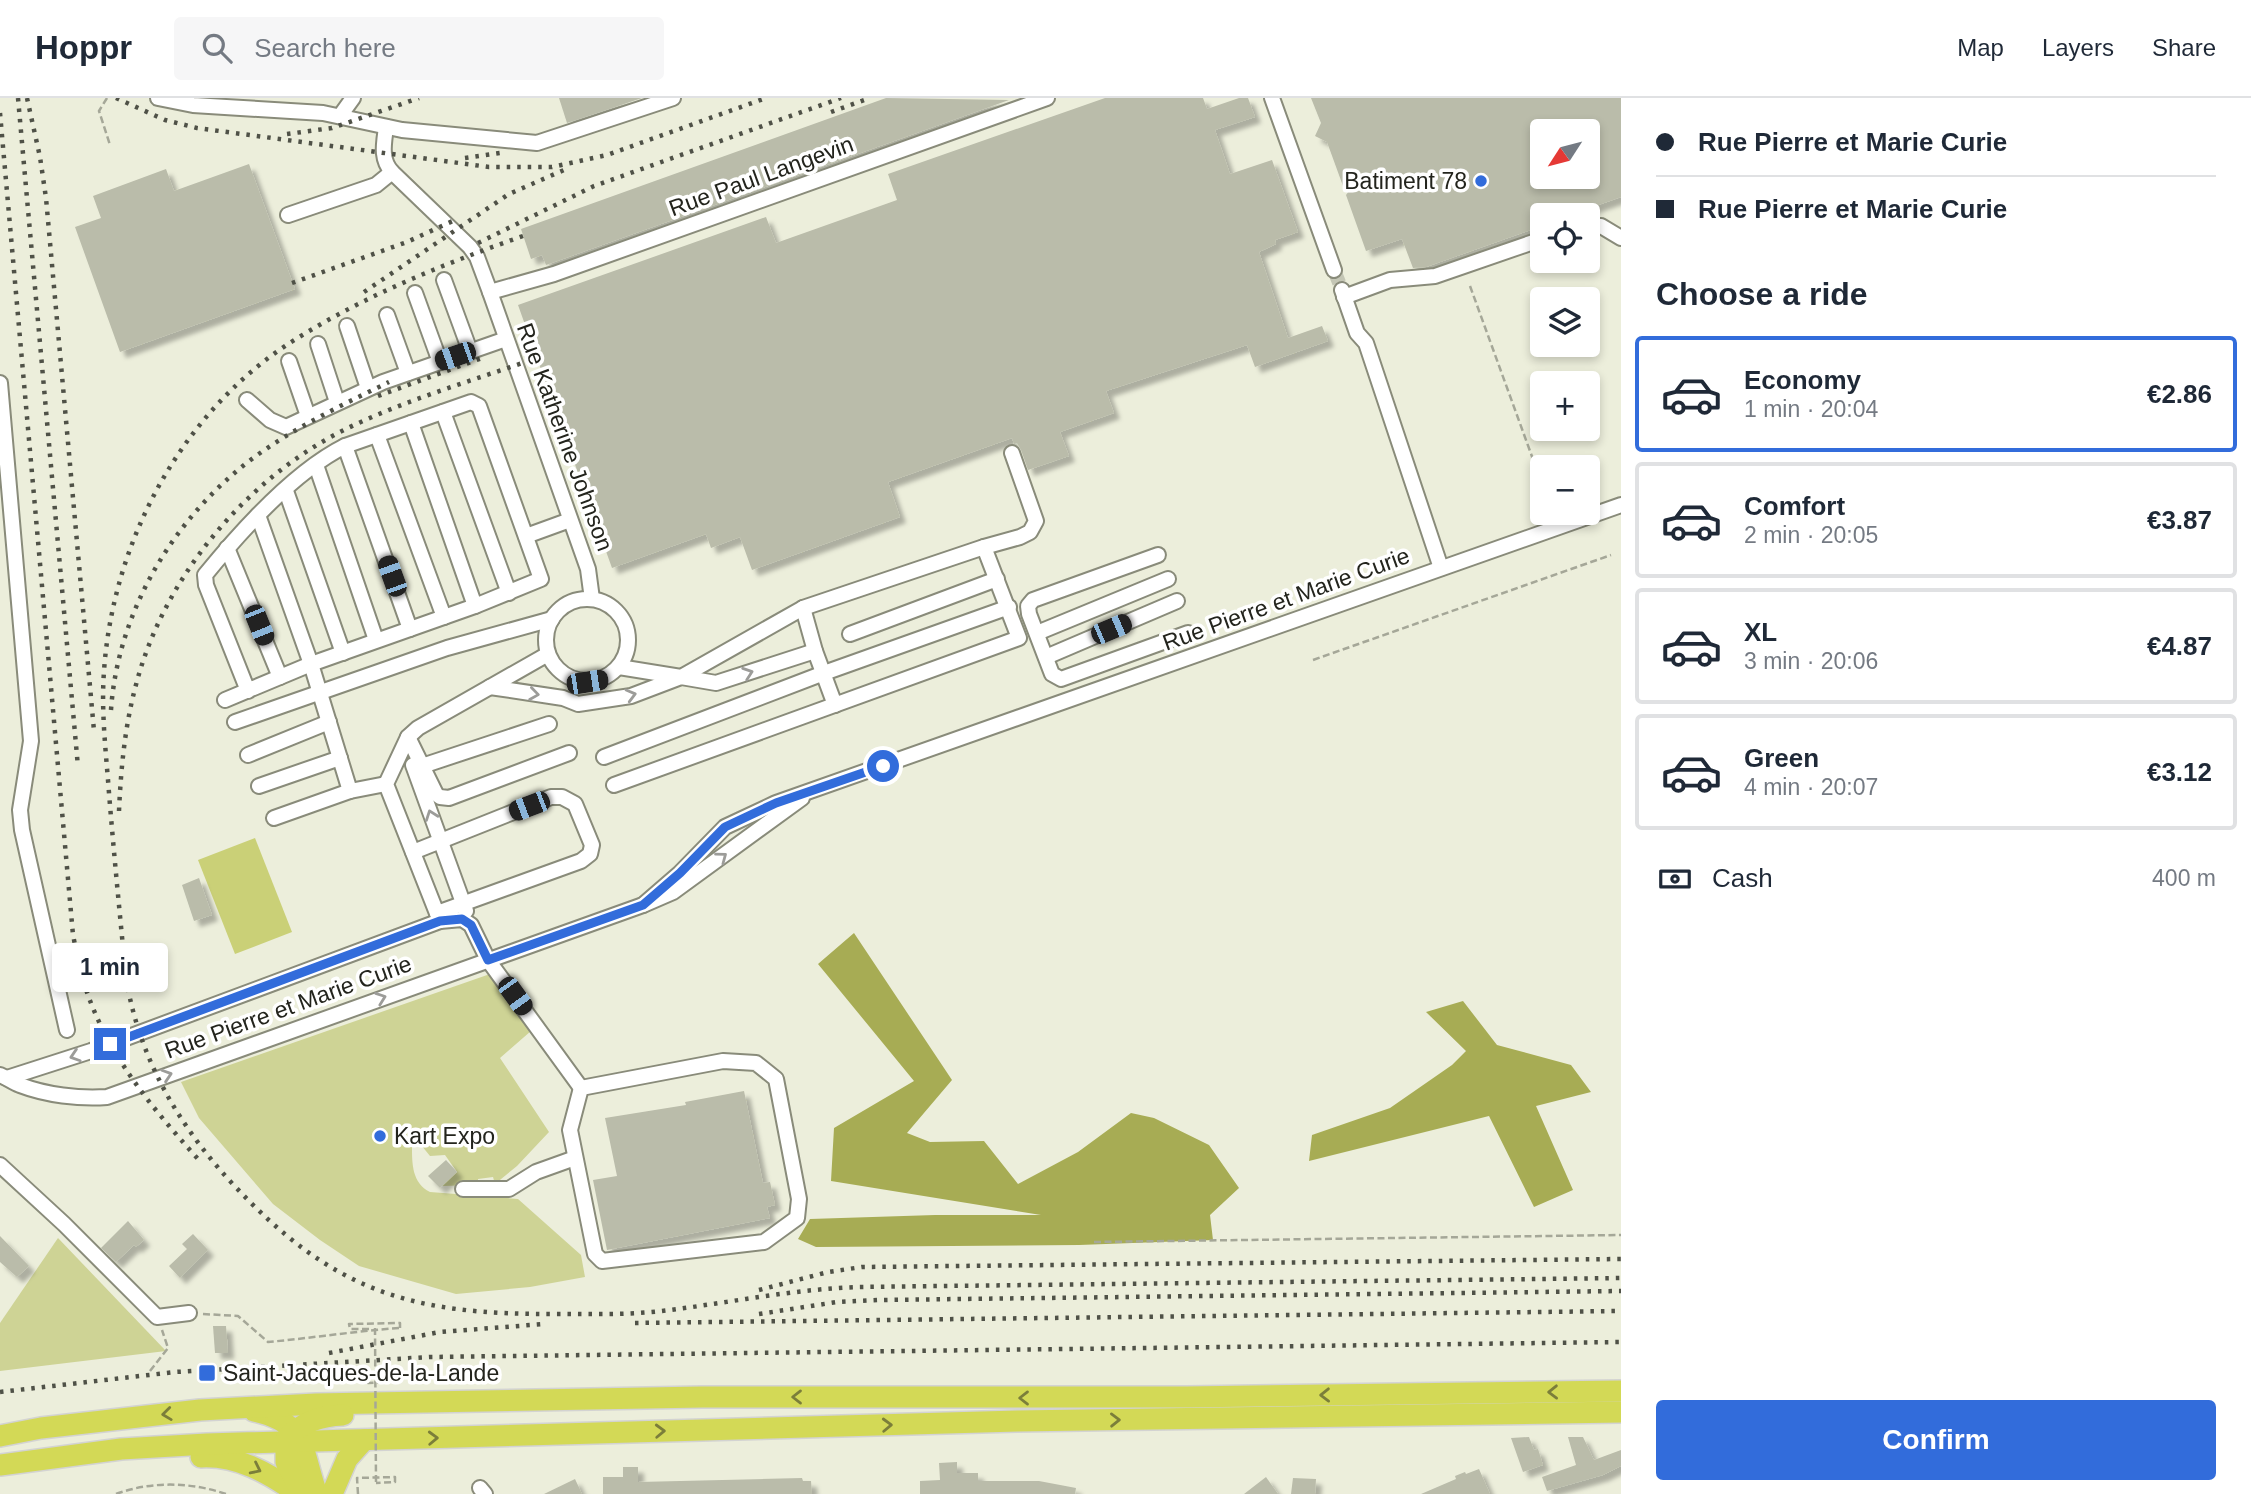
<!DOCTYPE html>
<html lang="en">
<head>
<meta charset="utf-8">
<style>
  :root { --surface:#fff; --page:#f6f6f7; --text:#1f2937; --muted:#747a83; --line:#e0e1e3; --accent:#326cdb }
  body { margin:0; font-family:Helvetica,sans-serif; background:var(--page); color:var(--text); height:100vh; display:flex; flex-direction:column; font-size:26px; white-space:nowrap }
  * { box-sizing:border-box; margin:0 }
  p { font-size:23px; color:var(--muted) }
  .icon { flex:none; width:38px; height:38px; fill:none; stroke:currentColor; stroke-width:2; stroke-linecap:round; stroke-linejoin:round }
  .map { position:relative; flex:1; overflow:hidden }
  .sheet { display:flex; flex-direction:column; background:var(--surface); width:630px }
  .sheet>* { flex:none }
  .guide { display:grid; align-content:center; height:154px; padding:0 35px; background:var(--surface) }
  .needle { width:46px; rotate:234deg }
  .buttons { position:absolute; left:1530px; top:21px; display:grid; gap:14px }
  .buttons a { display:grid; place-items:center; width:70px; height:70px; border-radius:7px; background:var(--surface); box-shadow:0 4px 10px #0003; font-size:35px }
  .end { position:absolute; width:32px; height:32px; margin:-16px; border:9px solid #326cdb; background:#fff; box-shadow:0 0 0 4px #fff }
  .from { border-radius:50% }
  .bubble { position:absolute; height:49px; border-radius:7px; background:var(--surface); box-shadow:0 4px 10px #0003; font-size:23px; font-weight:700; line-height:49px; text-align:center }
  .car { position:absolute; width:21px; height:42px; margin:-21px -10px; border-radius:9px; box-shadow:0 0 5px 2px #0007; background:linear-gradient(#222 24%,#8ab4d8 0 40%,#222 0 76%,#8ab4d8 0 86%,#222 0) }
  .guide b { display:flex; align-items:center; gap:24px; height:66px; font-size:26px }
  .guide b+b { border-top:2px solid var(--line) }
  .guide i { width:18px; height:18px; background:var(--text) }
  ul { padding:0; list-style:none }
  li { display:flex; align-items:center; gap:21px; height:116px; margin:0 14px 10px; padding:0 21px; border:4px solid var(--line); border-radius:7px }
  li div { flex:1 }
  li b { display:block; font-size:26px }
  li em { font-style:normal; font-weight:700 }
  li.active { border-color:var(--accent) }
  li>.icon { width:63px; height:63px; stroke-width:1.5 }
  h2 { padding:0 35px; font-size:32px; line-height:84px }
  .pay { display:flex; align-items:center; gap:18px; height:77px; padding:0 35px; font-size:26px }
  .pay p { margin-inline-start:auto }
  .primary-button { display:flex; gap:14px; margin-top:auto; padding:14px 35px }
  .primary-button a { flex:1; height:80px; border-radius:7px; background:var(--accent); color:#fff; font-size:28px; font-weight:700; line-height:80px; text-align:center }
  header { display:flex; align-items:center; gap:42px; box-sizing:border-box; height:98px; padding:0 35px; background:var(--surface); border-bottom:2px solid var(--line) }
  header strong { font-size:33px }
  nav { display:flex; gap:38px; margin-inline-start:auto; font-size:24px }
  .search { width:490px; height:63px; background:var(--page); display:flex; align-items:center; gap:18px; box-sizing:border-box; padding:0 24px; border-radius:7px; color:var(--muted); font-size:26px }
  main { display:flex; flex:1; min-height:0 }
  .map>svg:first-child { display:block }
  .green { fill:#ced395 }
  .forest { fill:#a7ac54 }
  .water { fill:#cad077 }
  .building { fill:#babcaa; fill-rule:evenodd; filter:url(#shadow) }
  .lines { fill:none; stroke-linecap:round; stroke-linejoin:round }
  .minor-tunnel { stroke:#c4c6b5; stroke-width:14; stroke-dasharray:14 7; stroke-linecap:butt }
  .minor-casing { stroke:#898b7a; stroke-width:18 }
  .highway-casing { stroke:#d3d3d2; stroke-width:24 }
  .path { stroke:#a5a798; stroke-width:2.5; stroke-dasharray:7 3.5; stroke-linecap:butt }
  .minor { stroke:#fff; stroke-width:14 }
  .highway { stroke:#d3d956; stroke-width:21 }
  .rail { stroke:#4f5147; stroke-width:4.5; stroke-dasharray:3.5 7; stroke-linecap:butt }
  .path-bridge { stroke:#a5a798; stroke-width:2.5; stroke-dasharray:7 3.5; stroke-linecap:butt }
  .oneway { stroke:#9c9c99 }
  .oneway2 { stroke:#7b7e3a }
  .route { stroke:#326cdb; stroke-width:9 }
  .poi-dot { fill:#326cdb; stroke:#fff; stroke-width:2.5 }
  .labels { text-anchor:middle; stroke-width:7; stroke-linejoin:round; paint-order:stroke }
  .street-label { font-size:23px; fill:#23241d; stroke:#fff }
  .poi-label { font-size:23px; fill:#23241d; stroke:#fff; text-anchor:start }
</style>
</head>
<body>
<header>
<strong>Hoppr</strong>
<div class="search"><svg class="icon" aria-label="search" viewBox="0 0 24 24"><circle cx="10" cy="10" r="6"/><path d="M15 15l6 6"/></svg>Search here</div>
<nav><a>Map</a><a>Layers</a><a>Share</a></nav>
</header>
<main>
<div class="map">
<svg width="1621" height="1396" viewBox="0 0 1621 1396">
  <defs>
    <filter id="shadow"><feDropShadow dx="6" dy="6" stdDeviation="2" flood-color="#0004"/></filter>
  </defs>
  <rect width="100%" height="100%" fill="#eceedb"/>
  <g class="green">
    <path d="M490,876L531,933L500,960L549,1034L517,1068L495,1086L493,1079L478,1081V1087L442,1088L457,1074L445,1057L430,1058L417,1042L412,1048C412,1066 412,1085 430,1094L518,1101L581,1157L585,1179L530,1189L456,1196L359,1168L320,1142L273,1106L199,1020L181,984Z"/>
    <path d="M58,1140L166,1253L0,1273V1225Z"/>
  </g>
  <g class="forest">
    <path d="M854,835L952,982L907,1035L930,1044L984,1043L1018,1086L1078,1054L1131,1015L1154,1020L1209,1047L1239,1090L1210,1117L1213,1142L1079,1147L816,1149L798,1141L810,1121L935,1117H1041L831,1083L834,1030L914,983L818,866Z"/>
    <path d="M1463,903L1497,947L1571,967L1591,994L1536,1008L1573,1092L1534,1109L1489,1018L1309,1063L1312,1037L1390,1010L1452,967L1466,953L1426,914Z"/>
  </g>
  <path class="water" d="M255,740L292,834L235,856L198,762Z"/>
  <g class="building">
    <path d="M559,0H642L567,25Z"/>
    <path d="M886,0L1009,2L546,167L542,157L531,161L521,131Z"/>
    <path d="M1105,0H1203L1207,11L1239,0H1248L1255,19L1215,32L1230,76L1272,62L1298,134L1275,142L1276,146L1259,154L1288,240L1322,228L1328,243L1255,269L1247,247L1106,293L1114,315L1060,334L1069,358L1028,372L1021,352L1017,345L1014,346L1012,340L888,384L900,419L752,472L740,439L711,450L706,436L612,470L518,207L766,119L776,145L897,102L888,76Z"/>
    <path d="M1311,0H1621V99L1570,117H1542V128L1426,169L1413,170L1402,141L1366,153L1346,97L1349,93L1343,88L1327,44L1315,38L1321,25ZM1542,33H1587V79H1542Z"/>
    <path d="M249,66L295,191L120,254L75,129L101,120L93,98L166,71L174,93Z"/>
    <path d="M199,780L212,817L194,823L182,787Z"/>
    <path d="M744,993L763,1085L770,1084L775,1107L767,1109L770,1120L607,1152L593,1082L617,1078L605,1020L686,1007L685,1004Z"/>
    <path d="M446,1062L457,1074L440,1090L428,1078Z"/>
    <path d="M128,1123L144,1142L136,1149L134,1147L116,1164L101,1150Z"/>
    <path d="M193,1136L208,1152L180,1180L169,1168L187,1151L182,1146Z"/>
    <path d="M0,1138L29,1168L17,1179L0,1164Z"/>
    <path d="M213,1228H226L228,1255H215Z"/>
    <path d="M1529,1339L1534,1352L1538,1351L1543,1367L1523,1374L1511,1340Z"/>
    <path d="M1568,1339H1583L1594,1362L1621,1352V1368L1603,1377L1547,1393L1542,1379L1576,1367Z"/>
    <path d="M957,1364V1375H978V1383H1039L1076,1390L1075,1396H920V1383L940,1382L939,1365Z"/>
    <path d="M623,1369H638V1384L802,1380L803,1383H811L812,1396H603V1379H623Z"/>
    <path d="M1479,1371L1490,1396H1421L1456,1381L1455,1378L1465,1374L1466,1376Z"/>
    <path d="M1266,1379L1278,1396H1244Z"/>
    <path d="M1293,1380L1316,1381L1315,1396H1291Z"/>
    <path d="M575,1381L582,1396H544Z"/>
  </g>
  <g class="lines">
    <path class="minor-tunnel" d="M1334,172L1342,192"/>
    <g class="minor-casing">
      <g id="minor">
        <path d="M158,0L193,7L323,15L402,32L537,45L673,0"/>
        <path d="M1272,0L1334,172"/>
        <path d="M340,18L353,0"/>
        <path d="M386,29C384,45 380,61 392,74"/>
        <path d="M288,117L376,87L392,74L470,149L477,159L490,194L588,471L592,501"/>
        <path d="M1587,128H1601L1621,140"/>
        <path d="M444,182L470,253"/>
        <path d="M1342,192L1357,235L1366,245L1441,470"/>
        <path d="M490,194L554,176L1047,0"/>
        <path d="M415,195L440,264"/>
        <path d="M1344,199L1390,182L1435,178L1542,141"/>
        <path d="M387,217L408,275"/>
        <path d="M347,228L368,290"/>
        <path d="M318,246L337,304"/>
        <path d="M289,263L308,318"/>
        <path d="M0,285L31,643L20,712L22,732L67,932"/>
        <path d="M247,302L270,322L286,329L383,284L506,241"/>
        <path d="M443,314L509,495"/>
        <path d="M411,325L475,508"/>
        <path d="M377,337L444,519"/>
        <path d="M345,348L410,531"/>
        <path d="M316,367L376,542"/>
        <path d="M286,393L343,555"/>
        <path d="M258,417L311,566L350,693"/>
        <path d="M526,438L570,422"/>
        <path d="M227,450L280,579"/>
        <path d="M1158,457L1033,502L1028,508L1029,516L1052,576L1061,581L1188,535"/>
        <circle cx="587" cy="542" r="41"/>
        <path d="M803,510L815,553L835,607"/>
        <path d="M1037,535L1168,481"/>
        <path d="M850,536L997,481"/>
        <path d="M1046,559L1177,503"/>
        <path d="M619,569L681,579L803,510L984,449L1020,439L1030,434L1036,423L1012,355"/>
        <path d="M490,589L563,600L578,606L631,598L681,579L716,585L815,553"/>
        <path d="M225,602L311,566L475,508L541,481L479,308L471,304L345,348C295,373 240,434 205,477L206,487L248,593"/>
        <path d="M235,624L447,550L552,521"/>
        <path d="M408,639L436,696L440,699L449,700L569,655"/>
        <path d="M248,657L329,624"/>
        <path d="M604,659L824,575L1009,509"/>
        <path d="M413,667L466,813"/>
        <path d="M422,668L549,626"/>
        <path d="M614,687L1019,540L984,449"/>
        <path d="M259,688L340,660"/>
        <path d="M274,720L350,693L386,686"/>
        <path d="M413,754L551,699H562L575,706L592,747L590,756L581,763L437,815"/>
        <path d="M643,807L680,775L725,729L776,705L1621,407"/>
        <path d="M440,823L386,686L408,639L418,630L548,556"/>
        <path d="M723,963L756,965L776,981L799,1101L797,1120L764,1144L602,1163L595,1156L570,1032L581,990Z"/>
        <path d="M0,977C7,980 13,984 20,987C46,997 79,1001 107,999L643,807L673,794L802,700"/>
        <path d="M7,980L91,953L440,823L462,821L471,827L488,862L581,990"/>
        <path d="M0,1067L64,1126L157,1219L189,1215"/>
        <path d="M463,1091H509L536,1074L575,1060"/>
        <path d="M480,1390L485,1396"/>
      </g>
    </g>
    <g class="highway-casing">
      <g id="highway">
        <path d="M254,1313C309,1325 301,1353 317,1396"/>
        <path d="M0,1338L41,1330L200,1312L316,1306L702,1299H1187L1621,1293"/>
        <path d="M201,1359C237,1357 269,1375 298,1396"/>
        <path d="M0,1367L121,1351L207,1346L1017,1323L1621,1314"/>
        <path d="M302,1396L286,1364V1341C302,1324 320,1318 343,1317"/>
        <path d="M332,1396L347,1361L364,1342"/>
      </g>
    </g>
    <g class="path">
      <path d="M107,0L99,13L110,47"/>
      <path d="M1470,188L1542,386"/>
      <path d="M1538,411L1542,402"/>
      <path d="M1313,562L1611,457"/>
      <path d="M1094,1144L1621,1137"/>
      <path d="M203,1216L238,1218L268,1244C312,1240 356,1233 400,1230"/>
      <path d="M369,1231H350L349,1226L400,1225V1230"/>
      <path d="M150,1273L168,1250L162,1232"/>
      <path d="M368,1273V1285L398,1283V1286"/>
      <path d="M116,1396C151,1383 191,1384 226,1396"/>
      <path d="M358,1396L357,1380L395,1379V1384L376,1385"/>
    </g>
    <use href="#minor" class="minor"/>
    <use href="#highway" class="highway"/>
    <g class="rail">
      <path d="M18,0L78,669"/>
      <path d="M27,0L40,59L46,100L94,633"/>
      <path d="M116,0L165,22L197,30L489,69H552L607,57L766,0"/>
      <path d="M831,14L870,0"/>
      <path d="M0,15L73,837C76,851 78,865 82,879C104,953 148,1005 198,1061"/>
      <path d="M287,36L332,30L419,0"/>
      <path d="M465,60L500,55"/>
      <path d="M523,138C444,166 368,196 296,241C183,311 113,442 104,573C101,614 106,654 109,695C114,757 120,818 126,880C139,959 177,1025 230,1083C333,1195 411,1217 559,1216C596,1216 634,1217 670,1212C733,1204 795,1191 859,1189L1621,1180"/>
      <path d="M478,145L594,88L841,0"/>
      <path d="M292,185L407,144L455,122"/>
      <path d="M364,194L509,96L564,72"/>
      <path d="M378,298L482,260"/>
      <path d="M111,612C118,509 179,411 263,353C302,326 346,305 389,284"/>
      <path d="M119,713C121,669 125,626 137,583C166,476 249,378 348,330C408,301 474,282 537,260"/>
      <path d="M759,1192L828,1174L862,1169L1621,1161"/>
      <path d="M759,1216L837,1204L878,1202L1621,1193"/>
      <path d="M635,1225L1621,1213"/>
      <path d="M329,1255L440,1234L544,1226"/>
      <path d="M0,1294L175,1274L430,1259L1621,1244"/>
    </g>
    <path class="path-bridge" d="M375,1230L376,1385"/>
  </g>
  <defs><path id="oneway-chevron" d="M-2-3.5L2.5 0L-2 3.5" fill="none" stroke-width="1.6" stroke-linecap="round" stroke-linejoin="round" transform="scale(1.75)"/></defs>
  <g class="oneway">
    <use href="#oneway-chevron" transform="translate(748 575) rotate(-19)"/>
    <use href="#oneway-chevron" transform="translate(534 596) rotate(8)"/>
    <use href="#oneway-chevron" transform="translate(631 597) rotate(-15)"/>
    <use href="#oneway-chevron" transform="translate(431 717) rotate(-110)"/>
    <use href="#oneway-chevron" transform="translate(722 759) rotate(-37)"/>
    <use href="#oneway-chevron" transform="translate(381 900) rotate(-20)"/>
    <use href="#oneway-chevron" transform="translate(75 958) rotate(162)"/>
    <use href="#oneway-chevron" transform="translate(167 977) rotate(-18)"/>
  </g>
  <g class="oneway2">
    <use href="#oneway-chevron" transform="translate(1553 1294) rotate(179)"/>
    <use href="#oneway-chevron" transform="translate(1325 1297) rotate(179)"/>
    <use href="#oneway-chevron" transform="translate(797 1299) rotate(-180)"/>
    <use href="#oneway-chevron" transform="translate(1024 1300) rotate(180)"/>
    <use href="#oneway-chevron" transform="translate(167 1316) rotate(173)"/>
    <use href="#oneway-chevron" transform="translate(1115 1322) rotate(-1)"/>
    <use href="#oneway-chevron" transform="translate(887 1327) rotate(-2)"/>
    <use href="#oneway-chevron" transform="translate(660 1333) rotate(-2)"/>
    <use href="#oneway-chevron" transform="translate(433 1340) rotate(-2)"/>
    <use href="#oneway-chevron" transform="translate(256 1371) rotate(26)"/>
  </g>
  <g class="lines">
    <path class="route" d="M110,946L440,823L462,821L471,827L488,862L643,807L680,775L725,729L776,705L883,668"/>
  </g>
  <g class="poi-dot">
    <circle cx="1481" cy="83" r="7"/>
    <circle cx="380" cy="1038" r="7"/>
    <rect x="198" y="1266" width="18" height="18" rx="3.5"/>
  </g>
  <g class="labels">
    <g class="street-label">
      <text transform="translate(761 78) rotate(-20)" y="8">Rue Paul Langevin</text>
      <text transform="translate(565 339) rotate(70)" y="8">Rue Katherine Johnson</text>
      <text transform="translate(1286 501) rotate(-20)" y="8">Rue Pierre et Marie Curie</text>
      <text transform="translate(288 909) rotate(-20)" y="8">Rue Pierre et Marie Curie</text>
    </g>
    <g class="poi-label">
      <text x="1467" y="91" text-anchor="end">Batiment 78</text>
      <text x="394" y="1046">Kart Expo</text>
      <text x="223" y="1283">Saint-Jacques-de-la-Lande</text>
    </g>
  </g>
</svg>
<div class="buttons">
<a><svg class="needle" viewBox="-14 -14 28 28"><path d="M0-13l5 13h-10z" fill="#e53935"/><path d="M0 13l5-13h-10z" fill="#747a83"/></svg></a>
<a><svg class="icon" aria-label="locate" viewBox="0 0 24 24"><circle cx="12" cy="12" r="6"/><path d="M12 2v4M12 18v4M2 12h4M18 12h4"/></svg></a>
<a><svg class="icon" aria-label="layers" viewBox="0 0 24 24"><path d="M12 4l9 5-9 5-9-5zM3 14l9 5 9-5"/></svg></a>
<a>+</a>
<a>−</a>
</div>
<i class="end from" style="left:883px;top:668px"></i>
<i class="end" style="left:110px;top:946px"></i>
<div class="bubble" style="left:52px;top:845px;width:116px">1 min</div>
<i class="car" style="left:455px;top:258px;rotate:251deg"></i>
<i class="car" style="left:392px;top:478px;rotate:340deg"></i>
<i class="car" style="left:259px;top:527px;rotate:158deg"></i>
<i class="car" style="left:1111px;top:531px;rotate:67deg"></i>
<i class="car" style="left:587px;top:584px;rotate:81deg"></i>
<i class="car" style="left:529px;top:708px;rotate:249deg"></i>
<i class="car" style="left:515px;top:898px;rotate:144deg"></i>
</div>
<section class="sheet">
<div class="guide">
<b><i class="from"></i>Rue Pierre et Marie Curie</b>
<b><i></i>Rue Pierre et Marie Curie</b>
</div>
<h2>Choose a ride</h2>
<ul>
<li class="active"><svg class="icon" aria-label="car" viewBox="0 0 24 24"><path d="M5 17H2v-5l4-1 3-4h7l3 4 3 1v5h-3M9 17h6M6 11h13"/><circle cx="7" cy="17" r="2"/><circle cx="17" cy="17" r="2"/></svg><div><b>Economy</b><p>1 min · 20:04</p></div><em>€2.86</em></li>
<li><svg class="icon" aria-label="car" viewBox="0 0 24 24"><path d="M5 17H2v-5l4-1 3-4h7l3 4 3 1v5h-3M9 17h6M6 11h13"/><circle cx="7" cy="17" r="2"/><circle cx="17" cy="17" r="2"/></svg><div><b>Comfort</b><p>2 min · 20:05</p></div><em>€3.87</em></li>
<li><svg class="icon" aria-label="car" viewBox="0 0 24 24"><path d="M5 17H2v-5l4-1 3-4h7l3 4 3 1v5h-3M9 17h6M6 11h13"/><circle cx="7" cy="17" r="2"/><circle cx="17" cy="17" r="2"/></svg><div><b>XL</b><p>3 min · 20:06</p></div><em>€4.87</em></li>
<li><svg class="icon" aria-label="car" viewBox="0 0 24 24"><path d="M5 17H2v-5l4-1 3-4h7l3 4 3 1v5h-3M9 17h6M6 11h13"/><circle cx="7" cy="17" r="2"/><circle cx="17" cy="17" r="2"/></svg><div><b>Green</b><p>4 min · 20:07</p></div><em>€3.12</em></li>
</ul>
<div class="pay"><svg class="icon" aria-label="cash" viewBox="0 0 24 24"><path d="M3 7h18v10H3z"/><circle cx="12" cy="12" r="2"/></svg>Cash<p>400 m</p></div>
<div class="primary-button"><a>Confirm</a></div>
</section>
</main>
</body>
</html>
